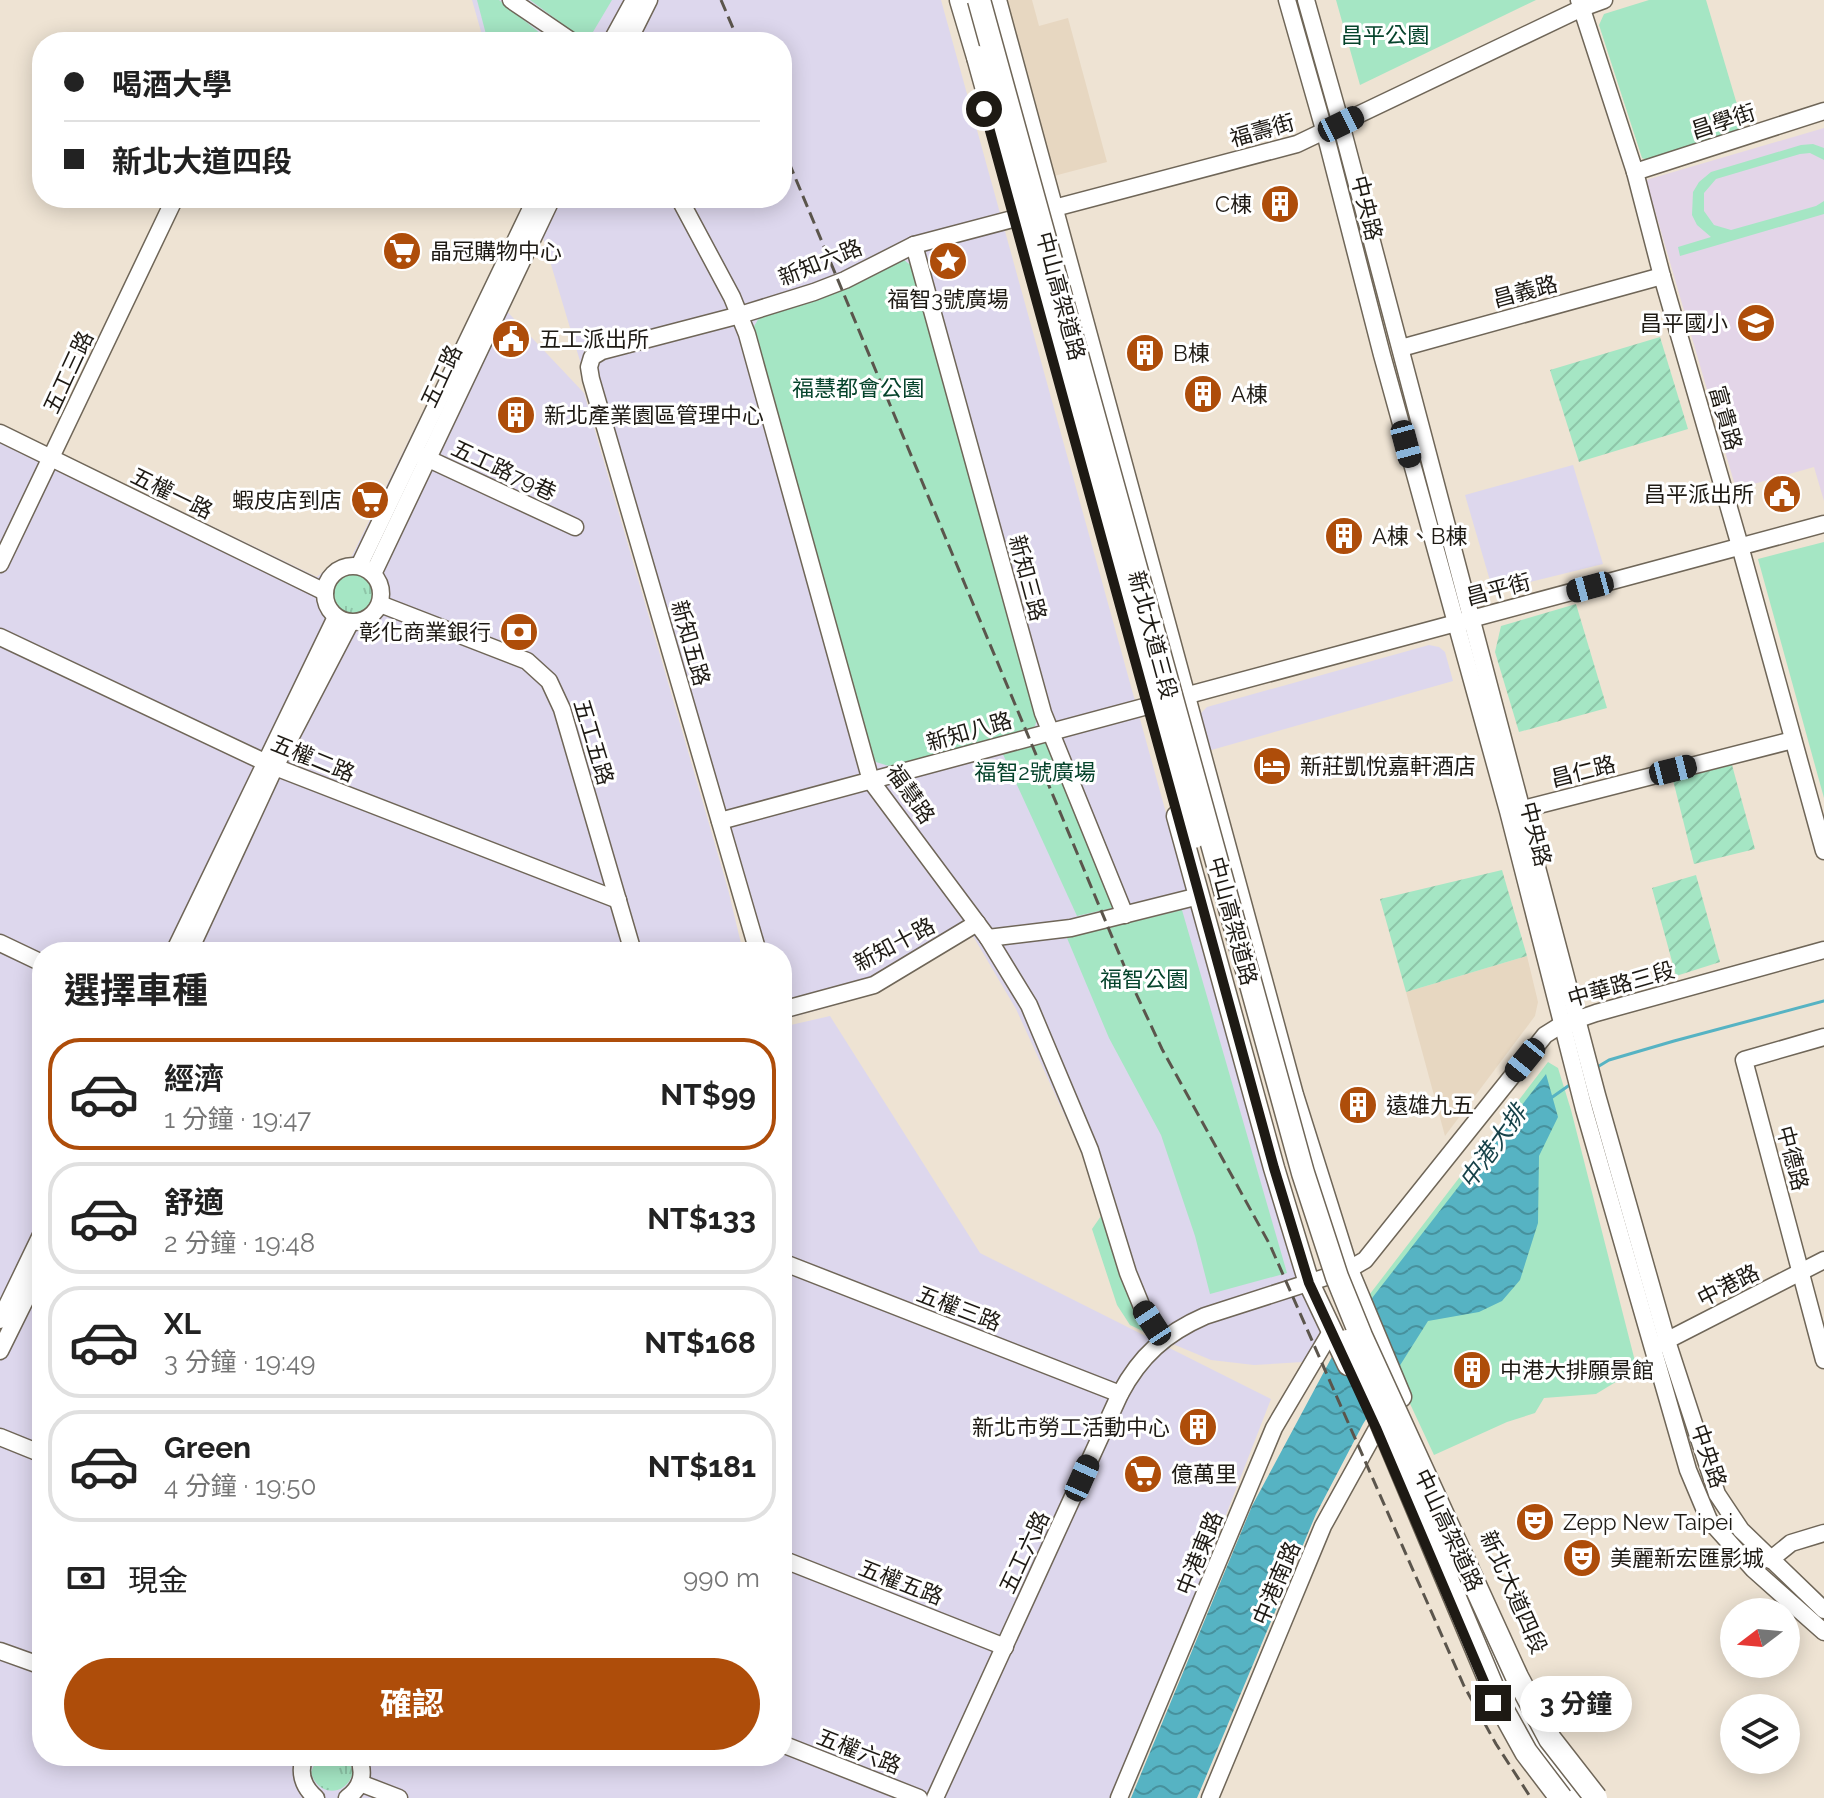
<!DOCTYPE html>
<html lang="zh-TW">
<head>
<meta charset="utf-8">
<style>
  :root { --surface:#fff; --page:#f2f2f2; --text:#222; --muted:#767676; --line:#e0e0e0; --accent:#ae4d0a }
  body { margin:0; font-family:Raleway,"Noto Sans TC",sans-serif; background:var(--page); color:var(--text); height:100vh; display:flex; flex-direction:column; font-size:30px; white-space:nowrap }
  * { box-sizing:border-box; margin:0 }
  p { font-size:26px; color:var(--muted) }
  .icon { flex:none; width:44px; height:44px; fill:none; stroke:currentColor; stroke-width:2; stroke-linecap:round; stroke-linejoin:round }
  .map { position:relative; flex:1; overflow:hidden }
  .side { position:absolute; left:32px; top:942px; width:760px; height:824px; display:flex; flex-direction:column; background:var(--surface); border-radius:32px; box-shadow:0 4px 20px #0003 }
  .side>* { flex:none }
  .hud { position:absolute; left:32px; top:32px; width:760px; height:176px; border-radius:32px; box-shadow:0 4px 20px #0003; display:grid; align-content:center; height:176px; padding:0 32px; background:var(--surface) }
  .needle { width:52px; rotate:254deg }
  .buttons { position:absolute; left:1720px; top:1598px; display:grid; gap:16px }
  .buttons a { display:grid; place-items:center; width:80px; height:80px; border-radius:50%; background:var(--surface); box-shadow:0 4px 20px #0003; font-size:40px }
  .end { position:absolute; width:36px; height:36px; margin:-18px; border:10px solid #1e1a14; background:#fff; box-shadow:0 0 0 4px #fff }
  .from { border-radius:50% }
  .bubble { position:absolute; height:56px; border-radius:28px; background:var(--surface); box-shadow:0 4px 20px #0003; font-size:26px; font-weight:700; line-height:56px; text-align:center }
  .car { position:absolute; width:24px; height:48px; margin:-24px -12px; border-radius:10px; box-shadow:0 0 6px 2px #0007; background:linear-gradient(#222 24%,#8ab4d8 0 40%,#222 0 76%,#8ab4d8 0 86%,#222 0) }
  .hud b { display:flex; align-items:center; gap:28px; height:76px; font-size:30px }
  .hud b+b { border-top:2px solid var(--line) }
  .hud i { width:20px; height:20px; background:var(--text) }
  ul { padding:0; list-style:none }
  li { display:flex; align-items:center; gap:24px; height:112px; margin:0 16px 12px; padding:0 16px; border:4px solid var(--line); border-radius:32px }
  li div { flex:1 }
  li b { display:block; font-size:30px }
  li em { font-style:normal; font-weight:700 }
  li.current { border-color:var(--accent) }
  li>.icon { width:72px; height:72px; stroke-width:1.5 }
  h2 { padding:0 32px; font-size:36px; line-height:96px }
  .pay { display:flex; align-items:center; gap:20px; height:88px; padding:0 32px; font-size:30px }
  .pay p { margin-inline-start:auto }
  .action { display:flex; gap:16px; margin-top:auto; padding:16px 32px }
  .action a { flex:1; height:92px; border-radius:48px; background:var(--accent); color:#fff; font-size:32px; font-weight:700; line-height:92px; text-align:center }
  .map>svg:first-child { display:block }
  .built { fill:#e7d7c1 }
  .industrial { fill:#ddd7ed }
  .education { fill:#e3d5e8 }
  .grass { fill:url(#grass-tufts) }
  .park { fill:#a5e6c4 }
  .garden { fill:url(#garden-furrows) }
  .water { fill:url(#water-waves) }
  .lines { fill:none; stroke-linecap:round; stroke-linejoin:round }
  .stream { stroke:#56b3c3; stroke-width:3 }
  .minor-casing { stroke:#6f6658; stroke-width:19 }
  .major-casing { stroke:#6f6658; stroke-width:23 }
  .highway-casing { stroke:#6f6658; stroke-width:25 }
  .minor { stroke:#fff; stroke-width:16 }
  .major { stroke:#fff; stroke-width:20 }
  .highway { stroke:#fff; stroke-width:22 }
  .rail { stroke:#5b554c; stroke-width:3; stroke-dasharray:12 6; stroke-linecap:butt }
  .highway-bridge-casing { stroke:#6f6658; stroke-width:25; stroke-linecap:butt }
  .highway-bridge { stroke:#fff; stroke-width:22 }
  .route { stroke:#1e1a14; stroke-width:10 }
  .labels { text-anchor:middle; stroke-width:6; stroke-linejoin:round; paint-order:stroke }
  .park-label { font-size:22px; fill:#05432b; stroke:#fff }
  .street-label { font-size:22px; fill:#1e1a14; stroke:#fff }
  .poi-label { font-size:22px; fill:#1e1a14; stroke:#fff; text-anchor:start }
  .water-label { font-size:24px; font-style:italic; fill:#174249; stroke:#fff }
</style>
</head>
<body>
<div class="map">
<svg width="1824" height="1798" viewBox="0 0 1824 1798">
  <defs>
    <pattern id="grass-tufts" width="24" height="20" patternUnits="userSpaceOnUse" patternTransform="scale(2)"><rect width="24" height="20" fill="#a5e6c4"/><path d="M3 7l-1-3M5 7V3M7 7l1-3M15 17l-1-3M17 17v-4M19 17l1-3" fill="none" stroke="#8ec5a8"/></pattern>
    <pattern id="garden-furrows" width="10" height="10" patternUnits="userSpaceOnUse" patternTransform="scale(2)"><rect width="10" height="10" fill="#a5e6c4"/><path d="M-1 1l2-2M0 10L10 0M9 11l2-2" fill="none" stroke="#8ec5a8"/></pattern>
    <pattern id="water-waves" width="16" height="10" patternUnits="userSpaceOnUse" patternTransform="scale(2)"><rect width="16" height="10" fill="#56b3c3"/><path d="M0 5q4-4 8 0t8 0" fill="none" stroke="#47919d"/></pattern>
  </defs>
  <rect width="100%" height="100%" fill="#eee3d3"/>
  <g class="built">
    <path d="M1002,0H1032L1039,26L1068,18L1107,162L1050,177Z"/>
    <path d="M1527,956L1538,1002L1535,1016L1445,1136L1406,992Z"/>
  </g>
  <g class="industrial">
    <path d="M472,0H941L1290,1261L1323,1331L1303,1362L1254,1365L1211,1360L1149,1334L1134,1310L1117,1266L1081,1151L1016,1009L973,936L875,994L782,1020V952H750L589,391L531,198H782V42H484Z"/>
    <path d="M484,287L584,393L728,889L743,952H42V1756H782V1027L830,1016L980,1253L1271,1399L1116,1798H0V424L317,577L336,561L351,558Z"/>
    <path d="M1573,465L1603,564L1493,591L1465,495Z"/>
    <path d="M1429,645L1439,647L1445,652L1453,681L1208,751L1199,720L1201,713L1207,707Z"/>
  </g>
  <path class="education" d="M1824,128V501L1814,467L1736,489L1646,180Z"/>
  <g class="grass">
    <circle cx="353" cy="595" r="21"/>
    <path d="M318,1756H347L353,1772C347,1797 317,1797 311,1772Z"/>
  </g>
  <g class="park">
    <path d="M477,0H499L551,42H488Z"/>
    <path d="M530,0H612L587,42Z"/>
    <path d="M1336,0H1536L1360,85Z"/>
    <path d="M1649,0H1706L1744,128L1649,161L1642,158L1599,25L1604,14Z"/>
    <path d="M1813,144L1824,148V160L1810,153L1800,154L1716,179L1704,193V211L1714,225L1731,230L1816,206L1824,201V214L1680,256L1678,247L1711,237L1697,225L1692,215L1693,192L1699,182L1711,172L1801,145Z"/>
    <path d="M904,260L913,267L1038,716L1035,726L1030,729L892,767L876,762L872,755L753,328L759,318L764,316L819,300Z"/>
    <path d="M1824,542V798L1758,559Z"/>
    <path d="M1045,738L1117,907L1077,916L1001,750Z"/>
    <path d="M1182,910L1287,1273L1210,1294L1195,1236L1161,1135L1109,1038L1067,938Z"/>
    <path d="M1548,1062L1558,1068L1571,1110L1637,1369L1596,1394L1544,1398L1535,1413L1507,1422L1434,1455L1363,1303Z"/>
    <path d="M1101,1216L1134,1309L1149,1334L1130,1325L1117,1305L1092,1229Z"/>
  </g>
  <g class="garden">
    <path d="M1660,337L1688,429L1579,462L1550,370Z"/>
    <path d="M1576,604L1607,708L1519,732L1495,652L1501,626Z"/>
    <path d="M1732,765L1755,849L1694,864L1673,780Z"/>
    <path d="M1502,870L1527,956L1406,992L1380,899Z"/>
    <path d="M1696,875L1720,962L1676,976L1652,888Z"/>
  </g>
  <path class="water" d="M1546,1074L1558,1117L1539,1156L1538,1223L1520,1280L1502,1301L1479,1312L1428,1321L1363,1424L1316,1514L1197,1798H1131L1252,1506L1334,1353L1369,1302Z"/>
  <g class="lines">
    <g class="stream">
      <path d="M1594,1069L1609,1060L1674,1041L1824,1001"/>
      <path d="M1551,1098L1571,1084"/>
    </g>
    <g class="minor-casing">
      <g id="minor">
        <path d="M511,0L573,42"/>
        <path d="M1287,0L1325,133L1382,355L1508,811L1584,1109L1688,1470L1709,1520L1753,1569L1824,1632"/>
        <path d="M1306,0L1341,124L1597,1095L1667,1341L1717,1494L1741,1530L1824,1610"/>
        <path d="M1579,0L1635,172L1662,276L1740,546L1824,851"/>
        <path d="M611,42L634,0"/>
        <path d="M628,42L649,0"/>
        <path d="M1635,172L1824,111"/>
        <path d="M679,198L732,297L747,334L871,781L988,938L1029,1005L1090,1150L1128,1273L1142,1307L1162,1339"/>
        <path d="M914,245L1043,713L1125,915"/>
        <path d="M1401,348L1662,276"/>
        <path d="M0,433L325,592"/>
        <path d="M420,455L575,527"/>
        <path d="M0,564L175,198"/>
        <circle cx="353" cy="594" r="28"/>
        <path d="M359,566L536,198"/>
        <path d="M373,574L552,198"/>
        <path d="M380,604L527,661L549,681L562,709L633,952"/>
        <path d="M0,637L275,767L618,900"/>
        <path d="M1523,809L1793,740"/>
        <path d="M720,821L1824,524"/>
        <path d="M988,938L1071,928L1199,896"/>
        <path d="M0,943L42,963"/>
        <path d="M174,952L336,617"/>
        <path d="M189,952L275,767L350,623"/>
        <path d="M758,952L591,379L589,367L592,357L602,351L740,315L814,292L845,280L914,245L1297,144L1582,8L1604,0"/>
        <path d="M782,1010L874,985L977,923"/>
        <path d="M1824,1037L1744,1060L1824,1360"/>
        <path d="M782,1262L1120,1394"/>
        <path d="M0,1320L42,1233"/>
        <path d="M1660,1344L1824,1260"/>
        <path d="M0,1351L42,1266"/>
        <path d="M0,1437L42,1454"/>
        <path d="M782,1559L1005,1647"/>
        <path d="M1770,1560L1791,1543L1824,1533"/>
        <path d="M0,1651L42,1666"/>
        <path d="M782,1744L919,1798"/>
        <path d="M305,1756C298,1772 303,1787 316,1798"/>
        <path d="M360,1783L399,1798"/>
        <path d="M347,1798C362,1787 365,1773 358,1756"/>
        <path d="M935,1798L1120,1394C1140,1356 1166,1333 1205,1316L1348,1270L1365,1260L1545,1035L1561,1025L1596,1013L1824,950"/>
        <path d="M1119,1798L1274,1428L1332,1330"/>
        <path d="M1210,1798L1323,1526L1385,1414"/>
      </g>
    </g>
    <g class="major-casing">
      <g id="major">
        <path d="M996,0L1293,1095L1348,1270L1401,1397"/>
        <path d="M1177,816L1274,1168L1309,1283L1348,1365"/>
      </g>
    </g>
    <g class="highway-casing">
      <g id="highway">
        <path d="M961,0L978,57"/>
        <path d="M1447,1548C1484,1635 1515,1726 1578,1798"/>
      </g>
    </g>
    <use href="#minor" class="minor"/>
    <use href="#major" class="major"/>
    <use href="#highway" class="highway"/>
    <g class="rail">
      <path d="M721,0L739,42"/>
      <path d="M782,146L1133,987L1162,1049L1270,1245L1464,1686L1496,1744L1531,1798"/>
    </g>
    <g class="highway-bridge-casing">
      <g id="highway-bridge">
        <path d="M979,0L1303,1173L1337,1277L1361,1336L1517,1677L1550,1739L1596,1798"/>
        <path d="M978,57L1194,837"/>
        <path d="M1347,1341L1500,1705L1526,1752L1561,1798"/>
      </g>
    </g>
    <use href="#highway-bridge" class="highway-bridge"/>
  </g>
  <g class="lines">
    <path class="route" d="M984,109L1274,1168L1309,1283L1376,1428L1493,1703"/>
  </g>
  <defs>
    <g id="building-disc" transform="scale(2)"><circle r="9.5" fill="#ae4d0a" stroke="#fff"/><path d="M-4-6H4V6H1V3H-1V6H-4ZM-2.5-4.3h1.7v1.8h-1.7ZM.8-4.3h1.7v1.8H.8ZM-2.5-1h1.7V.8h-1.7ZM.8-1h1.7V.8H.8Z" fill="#fff"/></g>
    <g id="supermarket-disc" transform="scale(2)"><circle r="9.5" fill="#ae4d0a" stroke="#fff"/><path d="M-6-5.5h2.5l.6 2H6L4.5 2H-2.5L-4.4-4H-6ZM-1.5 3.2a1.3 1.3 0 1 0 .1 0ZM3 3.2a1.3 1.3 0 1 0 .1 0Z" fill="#fff"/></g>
    <g id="sight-disc" transform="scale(2)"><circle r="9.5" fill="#ae4d0a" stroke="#fff"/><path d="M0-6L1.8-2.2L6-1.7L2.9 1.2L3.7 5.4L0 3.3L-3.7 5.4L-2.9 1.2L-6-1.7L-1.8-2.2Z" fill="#fff"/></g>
    <g id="school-disc" transform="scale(2)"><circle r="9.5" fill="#ae4d0a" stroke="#fff"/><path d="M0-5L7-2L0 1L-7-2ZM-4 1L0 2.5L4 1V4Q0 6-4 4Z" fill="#fff"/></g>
    <g id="civic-disc" transform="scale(2)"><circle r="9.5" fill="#ae4d0a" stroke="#fff"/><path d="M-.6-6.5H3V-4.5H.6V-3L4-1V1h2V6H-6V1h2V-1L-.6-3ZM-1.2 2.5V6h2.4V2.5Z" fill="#fff"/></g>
    <g id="bank-disc" transform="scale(2)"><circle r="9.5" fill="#ae4d0a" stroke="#fff"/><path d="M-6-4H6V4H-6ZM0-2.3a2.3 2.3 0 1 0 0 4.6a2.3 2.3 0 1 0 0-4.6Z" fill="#fff"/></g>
    <g id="hotel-disc" transform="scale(2)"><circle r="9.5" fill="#ae4d0a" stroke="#fff"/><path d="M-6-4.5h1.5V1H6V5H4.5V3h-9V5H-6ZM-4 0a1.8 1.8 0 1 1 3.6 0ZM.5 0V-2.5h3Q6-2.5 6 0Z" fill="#fff"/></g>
    <g id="theatre-disc" transform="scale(2)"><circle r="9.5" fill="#ae4d0a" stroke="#fff"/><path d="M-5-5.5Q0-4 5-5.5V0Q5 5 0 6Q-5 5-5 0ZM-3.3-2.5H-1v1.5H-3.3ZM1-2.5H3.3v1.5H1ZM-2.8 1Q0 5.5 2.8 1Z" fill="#fff"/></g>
  </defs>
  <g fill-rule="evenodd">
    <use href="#building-disc" x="1280" y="204"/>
    <use href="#supermarket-disc" x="402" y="251"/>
    <use href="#sight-disc" x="948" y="261"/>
    <use href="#school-disc" x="1756" y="323"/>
    <use href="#civic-disc" x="511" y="339"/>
    <use href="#building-disc" x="1145" y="353"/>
    <use href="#building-disc" x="1203" y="394"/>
    <use href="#building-disc" x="516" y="415"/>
    <use href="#civic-disc" x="1782" y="494"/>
    <use href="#supermarket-disc" x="370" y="500"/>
    <use href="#building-disc" x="1344" y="536"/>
    <use href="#bank-disc" x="519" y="632"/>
    <use href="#hotel-disc" x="1272" y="766"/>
    <use href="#building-disc" x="1358" y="1105"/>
    <use href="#building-disc" x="1472" y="1370"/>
    <use href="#building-disc" x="1198" y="1427"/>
    <use href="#supermarket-disc" x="1143" y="1474"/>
    <use href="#theatre-disc" x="1535" y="1522"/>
    <use href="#theatre-disc" x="1582" y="1558"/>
  </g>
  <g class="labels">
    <g class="park-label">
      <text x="1385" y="43">昌平公園</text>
      <text x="858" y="396">福慧都會公園</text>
      <text x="1035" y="780">福智2號廣場</text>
      <text x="1144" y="987">福智公園</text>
    </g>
    <g class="street-label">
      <text transform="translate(1723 121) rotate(-18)" y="8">昌學街</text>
      <text transform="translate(1262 130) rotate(-16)" y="8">福壽街</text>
      <text transform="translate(1367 208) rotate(76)" y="8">中央路</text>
      <text transform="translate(820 262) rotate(-22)" y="8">新知六路</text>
      <text transform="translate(1525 291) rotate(-15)" y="8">昌義路</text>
      <text transform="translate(1061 296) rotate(75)" y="8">中山高架道路</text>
      <text transform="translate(68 372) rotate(-65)" y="8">五工三路</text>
      <text transform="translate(441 376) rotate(-65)" y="8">五工路</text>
      <text transform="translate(1726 418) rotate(74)" y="8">富貴路</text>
      <text transform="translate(504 470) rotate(25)" y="8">五工路79巷</text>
      <text transform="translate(172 493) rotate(26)" y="8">五權一路</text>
      <text transform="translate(1028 578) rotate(75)" y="8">新知三路</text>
      <text transform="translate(1498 589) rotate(-15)" y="8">昌平街</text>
      <text transform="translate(1153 635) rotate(75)" y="8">新北大道三段</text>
      <text transform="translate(691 643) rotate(74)" y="8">新知五路</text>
      <text transform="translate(969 731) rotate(-16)" y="8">新知八路</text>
      <text transform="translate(594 742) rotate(73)" y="8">五工五路</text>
      <text transform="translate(313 758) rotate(22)" y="8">五權二路</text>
      <text transform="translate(1583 771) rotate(-14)" y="8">昌仁路</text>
      <text transform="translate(911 794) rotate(55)" y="8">福慧路</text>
      <text transform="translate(1536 834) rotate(76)" y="8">中央路</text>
      <text transform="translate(1233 921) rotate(75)" y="8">中山高架道路</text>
      <text transform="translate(894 944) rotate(-28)" y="8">新知十路</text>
      <text transform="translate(1621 984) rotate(-16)" y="8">中華路三段</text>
      <text transform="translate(1793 1158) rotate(75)" y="8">中德路</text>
      <text transform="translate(1728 1285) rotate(-27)" y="8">中港路</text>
      <text transform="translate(959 1308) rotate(21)" y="8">五權三路</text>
      <text transform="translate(1709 1456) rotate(71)" y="8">中央路</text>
      <text transform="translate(1449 1530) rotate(65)" y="8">中山高架道路</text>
      <text transform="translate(1024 1552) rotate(-65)" y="8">五工六路</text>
      <text transform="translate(1199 1553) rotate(-68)" y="8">中港東路</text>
      <text transform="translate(901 1582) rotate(21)" y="8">五權五路</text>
      <text transform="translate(1276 1583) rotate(-67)" y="8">中港南路</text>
      <text transform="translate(1514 1592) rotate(66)" y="8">新北大道四段</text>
      <text transform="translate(859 1751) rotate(21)" y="8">五權六路</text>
    </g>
    <g class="poi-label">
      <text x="1252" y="212" text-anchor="end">C棟</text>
      <text x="430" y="259">晶冠購物中心</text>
      <text x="948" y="307" text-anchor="middle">福智3號廣場</text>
      <text x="1728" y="331" text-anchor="end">昌平國小</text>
      <text x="539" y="347">五工派出所</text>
      <text x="1173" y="361">B棟</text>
      <text x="1231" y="402">A棟</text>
      <text x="544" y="423">新北產業園區管理中心</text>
      <text x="1754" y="502" text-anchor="end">昌平派出所</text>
      <text x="342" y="508" text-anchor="end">蝦皮店到店</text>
      <text x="1372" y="544">A棟、B棟</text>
      <text x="491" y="640" text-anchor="end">彰化商業銀行</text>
      <text x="1300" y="774">新莊凱悅嘉軒酒店</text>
      <text x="1386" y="1113">遠雄九五</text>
      <text x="1500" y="1378">中港大排願景館</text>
      <text x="1170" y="1435" text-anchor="end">新北市勞工活動中心</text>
      <text x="1171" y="1482">億萬里</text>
      <text x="1563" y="1530">Zepp New Taipei</text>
      <text x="1610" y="1566">美麗新宏匯影城</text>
    </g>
    <g class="water-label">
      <text transform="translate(1493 1147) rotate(-54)" y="8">中港大排</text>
    </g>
  </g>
</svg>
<div class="buttons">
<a><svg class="needle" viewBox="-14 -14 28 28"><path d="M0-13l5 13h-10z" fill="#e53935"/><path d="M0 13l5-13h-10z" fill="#767676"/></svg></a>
<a><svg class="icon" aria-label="layers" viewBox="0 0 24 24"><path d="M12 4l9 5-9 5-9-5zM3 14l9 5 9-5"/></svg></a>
</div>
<i class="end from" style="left:984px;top:109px"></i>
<i class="end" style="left:1493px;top:1703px"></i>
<div class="bubble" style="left:1520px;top:1676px;width:112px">3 分鐘</div>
<i class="car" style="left:1341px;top:124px;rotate:64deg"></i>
<i class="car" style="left:1406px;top:444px;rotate:165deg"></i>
<i class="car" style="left:1590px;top:587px;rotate:255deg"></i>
<i class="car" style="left:1673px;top:770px;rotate:76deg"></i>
<i class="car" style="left:1525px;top:1060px;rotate:219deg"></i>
<i class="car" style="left:1152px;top:1323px;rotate:327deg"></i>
<i class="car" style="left:1082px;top:1478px;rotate:24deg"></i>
<div class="hud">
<b><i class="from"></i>喝酒大學</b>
<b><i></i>新北大道四段</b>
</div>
<section class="side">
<h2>選擇車種</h2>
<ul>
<li class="current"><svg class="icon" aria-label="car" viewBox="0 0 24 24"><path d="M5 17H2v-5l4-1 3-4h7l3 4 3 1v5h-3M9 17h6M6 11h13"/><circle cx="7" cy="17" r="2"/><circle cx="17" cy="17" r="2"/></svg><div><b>經濟</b><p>1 分鐘 · 19:47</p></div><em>NT$99</em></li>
<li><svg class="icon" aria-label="car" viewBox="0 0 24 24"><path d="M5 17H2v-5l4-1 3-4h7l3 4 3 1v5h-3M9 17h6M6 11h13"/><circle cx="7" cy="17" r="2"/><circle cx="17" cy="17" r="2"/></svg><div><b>舒適</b><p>2 分鐘 · 19:48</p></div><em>NT$133</em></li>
<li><svg class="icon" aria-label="car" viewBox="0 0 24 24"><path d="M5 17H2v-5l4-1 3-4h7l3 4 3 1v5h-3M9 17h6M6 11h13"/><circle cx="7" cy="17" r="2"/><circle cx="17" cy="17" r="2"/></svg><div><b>XL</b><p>3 分鐘 · 19:49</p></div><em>NT$168</em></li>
<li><svg class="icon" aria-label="car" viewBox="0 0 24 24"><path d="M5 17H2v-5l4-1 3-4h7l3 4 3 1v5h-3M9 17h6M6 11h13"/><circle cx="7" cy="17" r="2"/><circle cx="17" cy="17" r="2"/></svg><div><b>Green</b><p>4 分鐘 · 19:50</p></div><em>NT$181</em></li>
</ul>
<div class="pay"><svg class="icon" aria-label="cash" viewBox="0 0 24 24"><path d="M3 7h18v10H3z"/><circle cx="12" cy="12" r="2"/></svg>現金<p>990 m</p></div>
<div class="action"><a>確認</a></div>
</section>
</div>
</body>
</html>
